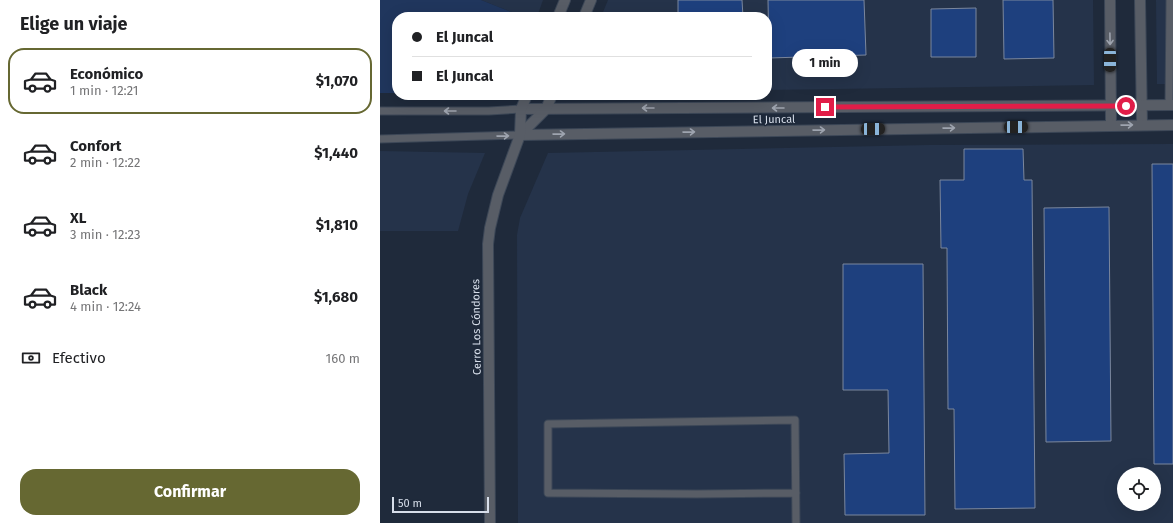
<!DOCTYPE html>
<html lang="es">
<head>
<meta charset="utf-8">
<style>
  :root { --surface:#fff; --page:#f2f2f2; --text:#202124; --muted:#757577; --line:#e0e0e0; --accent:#666832 }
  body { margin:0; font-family:"Fira Sans",sans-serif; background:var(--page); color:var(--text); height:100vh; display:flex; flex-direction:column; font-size:15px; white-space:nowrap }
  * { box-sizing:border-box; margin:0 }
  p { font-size:13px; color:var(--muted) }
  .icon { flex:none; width:22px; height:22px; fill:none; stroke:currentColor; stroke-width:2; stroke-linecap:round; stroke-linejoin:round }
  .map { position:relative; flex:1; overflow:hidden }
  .side { display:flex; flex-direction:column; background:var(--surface); width:380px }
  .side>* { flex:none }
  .guide { position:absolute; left:12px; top:12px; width:380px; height:88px; border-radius:16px; box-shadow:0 4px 16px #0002; display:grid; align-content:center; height:88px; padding:0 20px; background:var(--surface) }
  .tools { position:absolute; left:737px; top:467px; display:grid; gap:8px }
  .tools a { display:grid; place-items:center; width:44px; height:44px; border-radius:50%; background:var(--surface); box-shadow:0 4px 16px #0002; font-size:20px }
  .scale { position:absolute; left:12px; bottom:10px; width:97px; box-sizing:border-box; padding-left:4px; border:2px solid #d7deea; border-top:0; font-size:11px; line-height:14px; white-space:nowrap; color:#d7deea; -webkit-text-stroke:3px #1f2a3b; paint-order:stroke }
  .end { position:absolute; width:18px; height:18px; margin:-9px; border:5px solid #e11d48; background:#fff; box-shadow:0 0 0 2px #fff }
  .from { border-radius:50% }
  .bubble { position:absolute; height:28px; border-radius:14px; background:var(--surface); box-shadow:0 4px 16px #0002; font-size:13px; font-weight:700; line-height:28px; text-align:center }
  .car { position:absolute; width:12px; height:24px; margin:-12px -6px; border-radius:5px; box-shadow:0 0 3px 1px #0007; background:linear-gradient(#222 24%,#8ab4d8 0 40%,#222 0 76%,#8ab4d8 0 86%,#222 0) }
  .guide b { display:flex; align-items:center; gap:14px; height:38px; font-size:15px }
  .guide b+b { border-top:1px solid var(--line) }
  .guide i { width:10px; height:10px; background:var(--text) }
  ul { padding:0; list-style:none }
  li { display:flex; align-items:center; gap:12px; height:66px; margin:0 8px 6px; padding:0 12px; border:2px solid transparent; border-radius:16px }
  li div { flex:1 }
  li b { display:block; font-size:15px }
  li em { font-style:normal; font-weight:700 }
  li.selected { border-color:var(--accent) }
  li>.icon { width:36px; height:36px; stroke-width:1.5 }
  h2 { padding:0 20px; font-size:18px; line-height:48px }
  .pay { display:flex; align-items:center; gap:10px; height:44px; padding:0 20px; font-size:15px }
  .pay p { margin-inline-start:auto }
  .action { display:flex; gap:8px; margin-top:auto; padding:8px 20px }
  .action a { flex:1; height:46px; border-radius:16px; background:var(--accent); color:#fff; font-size:16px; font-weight:700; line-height:46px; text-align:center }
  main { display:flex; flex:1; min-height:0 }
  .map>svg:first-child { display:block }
  .built { fill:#25334a; fill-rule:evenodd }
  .green { fill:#20365d }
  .building { fill:#1e407e; stroke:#7b879d }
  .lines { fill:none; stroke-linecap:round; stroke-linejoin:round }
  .service-casing { stroke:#3c4757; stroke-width:9 }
  .minor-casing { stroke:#3c4757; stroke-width:12 }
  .tertiary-casing { stroke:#3c4757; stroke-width:12 }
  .service { stroke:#585d66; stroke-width:7 }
  .minor { stroke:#585d66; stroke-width:10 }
  .tertiary { stroke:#585d66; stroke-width:10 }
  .oneway { stroke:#9ea4af }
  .route { stroke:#e11d48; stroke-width:5 }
  .labels { text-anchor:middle; stroke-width:3; stroke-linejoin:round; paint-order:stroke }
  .street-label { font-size:11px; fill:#d7deea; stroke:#1f2a3b }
</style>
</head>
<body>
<main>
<section class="side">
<h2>Elige un viaje</h2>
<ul>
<li class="selected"><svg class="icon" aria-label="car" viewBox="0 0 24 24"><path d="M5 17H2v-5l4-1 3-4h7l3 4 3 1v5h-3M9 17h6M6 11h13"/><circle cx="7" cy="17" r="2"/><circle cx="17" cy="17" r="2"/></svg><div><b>Económico</b><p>1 min · 12:21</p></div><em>$1,070</em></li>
<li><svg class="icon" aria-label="car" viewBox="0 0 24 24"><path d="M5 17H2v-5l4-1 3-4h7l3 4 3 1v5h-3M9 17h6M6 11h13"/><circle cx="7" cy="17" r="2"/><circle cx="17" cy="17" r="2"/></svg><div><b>Confort</b><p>2 min · 12:22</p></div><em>$1,440</em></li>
<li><svg class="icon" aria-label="car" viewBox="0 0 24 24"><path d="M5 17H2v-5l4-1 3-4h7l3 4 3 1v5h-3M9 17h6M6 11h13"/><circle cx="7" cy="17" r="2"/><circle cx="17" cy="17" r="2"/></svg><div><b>XL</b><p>3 min · 12:23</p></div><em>$1,810</em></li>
<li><svg class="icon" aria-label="car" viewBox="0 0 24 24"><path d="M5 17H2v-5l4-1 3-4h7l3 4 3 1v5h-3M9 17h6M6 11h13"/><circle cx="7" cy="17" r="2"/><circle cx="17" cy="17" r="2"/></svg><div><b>Black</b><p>4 min · 12:24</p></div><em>$1,680</em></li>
</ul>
<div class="pay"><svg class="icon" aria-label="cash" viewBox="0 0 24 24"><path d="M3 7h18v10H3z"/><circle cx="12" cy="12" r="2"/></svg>Efectivo<p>160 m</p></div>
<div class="action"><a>Confirmar</a></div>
</section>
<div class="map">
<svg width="793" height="523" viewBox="0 0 793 523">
  <rect width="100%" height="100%" fill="#1f2a3b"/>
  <g class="built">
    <path d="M101,0H163L157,17H144Z"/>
    <path d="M228,0H713L714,85L387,90V17H221Z"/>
    <path d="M776,0H793V84H777Z"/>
    <path d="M793,144V523H138L137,235L140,218L168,153L549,145ZM744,474H774V504H744Z"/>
    <path d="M0,151L105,153L88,194L78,231H0Z"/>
  </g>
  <path class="green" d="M0,0H101L144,17H17V93H0Z"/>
  <g class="building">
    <path d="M298,0H362L363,17H298Z"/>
    <path d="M388,0H484L486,55L389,58Z"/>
    <path d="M623,0H673L674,58L624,59Z"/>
    <path d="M596,8V57H551V9Z"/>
    <path d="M584,149H643L644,180H652L655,508L575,509L574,409H568L567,248H561L560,180H584Z"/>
    <path d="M772,164H793V464H774Z"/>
    <path d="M729,207L731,441L666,442L664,208Z"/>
    <path d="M463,264H543L545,515H465L464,454L509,453L508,390H463Z"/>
  </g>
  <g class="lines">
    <g class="service-casing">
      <g id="service">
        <path d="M789,105L790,0"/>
        <path d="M0,111H109L141,109"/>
        <path d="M0,139L140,135"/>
        <path d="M416,493L317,494L168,493V424L415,420L416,523"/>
      </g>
    </g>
    <g class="minor-casing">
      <g id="minor">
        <path d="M730,0L731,125"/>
        <path d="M760,0L762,125"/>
        <path d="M141,109L793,105"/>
        <path d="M140,135L793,125"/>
      </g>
    </g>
    <g class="tertiary-casing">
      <g id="tertiary">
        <path d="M178,17L185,0"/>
        <path d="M204,17L211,0"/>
        <path d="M140,135L166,109L172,95"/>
        <path d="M110,523L108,244L110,228L118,195L140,135L141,109L147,95"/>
      </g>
    </g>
    <use href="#service" class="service"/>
    <use href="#minor" class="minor"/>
    <use href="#tertiary" class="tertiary"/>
  </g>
  <defs><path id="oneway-shaft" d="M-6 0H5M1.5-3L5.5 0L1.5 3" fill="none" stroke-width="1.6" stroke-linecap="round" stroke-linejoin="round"/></defs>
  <g class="oneway">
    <use href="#oneway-shaft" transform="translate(730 39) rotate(89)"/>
    <use href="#oneway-shaft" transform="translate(268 108) rotate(180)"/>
    <use href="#oneway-shaft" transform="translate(398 108) rotate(180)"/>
    <use href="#oneway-shaft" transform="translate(70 111) rotate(180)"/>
    <use href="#oneway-shaft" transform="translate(747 125) rotate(-1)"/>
    <use href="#oneway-shaft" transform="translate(569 128) rotate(-1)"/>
    <use href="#oneway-shaft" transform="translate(439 130) rotate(-1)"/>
    <use href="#oneway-shaft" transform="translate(309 132) rotate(-1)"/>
    <use href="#oneway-shaft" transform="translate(179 134) rotate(-1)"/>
    <use href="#oneway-shaft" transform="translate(123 136) rotate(-1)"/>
  </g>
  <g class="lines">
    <path class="route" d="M445,107L746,106"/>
  </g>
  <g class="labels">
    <g class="street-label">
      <text transform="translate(394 119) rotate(-1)" y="4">El Juncal</text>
      <text transform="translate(96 327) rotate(-91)" y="4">Cerro Los Cóndores</text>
    </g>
  </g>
</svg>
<div class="tools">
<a><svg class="icon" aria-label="locate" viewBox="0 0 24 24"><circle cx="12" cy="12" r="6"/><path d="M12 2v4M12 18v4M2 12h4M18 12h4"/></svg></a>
</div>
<div class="scale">50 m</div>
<i class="end from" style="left:746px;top:106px"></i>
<i class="end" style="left:445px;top:107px"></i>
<div class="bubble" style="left:412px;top:49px;width:66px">1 min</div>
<i class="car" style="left:730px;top:60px;rotate:180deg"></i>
<i class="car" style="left:636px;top:127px;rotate:89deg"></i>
<i class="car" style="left:493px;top:129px;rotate:89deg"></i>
<div class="guide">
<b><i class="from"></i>El Juncal</b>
<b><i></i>El Juncal</b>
</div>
</div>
</main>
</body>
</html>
